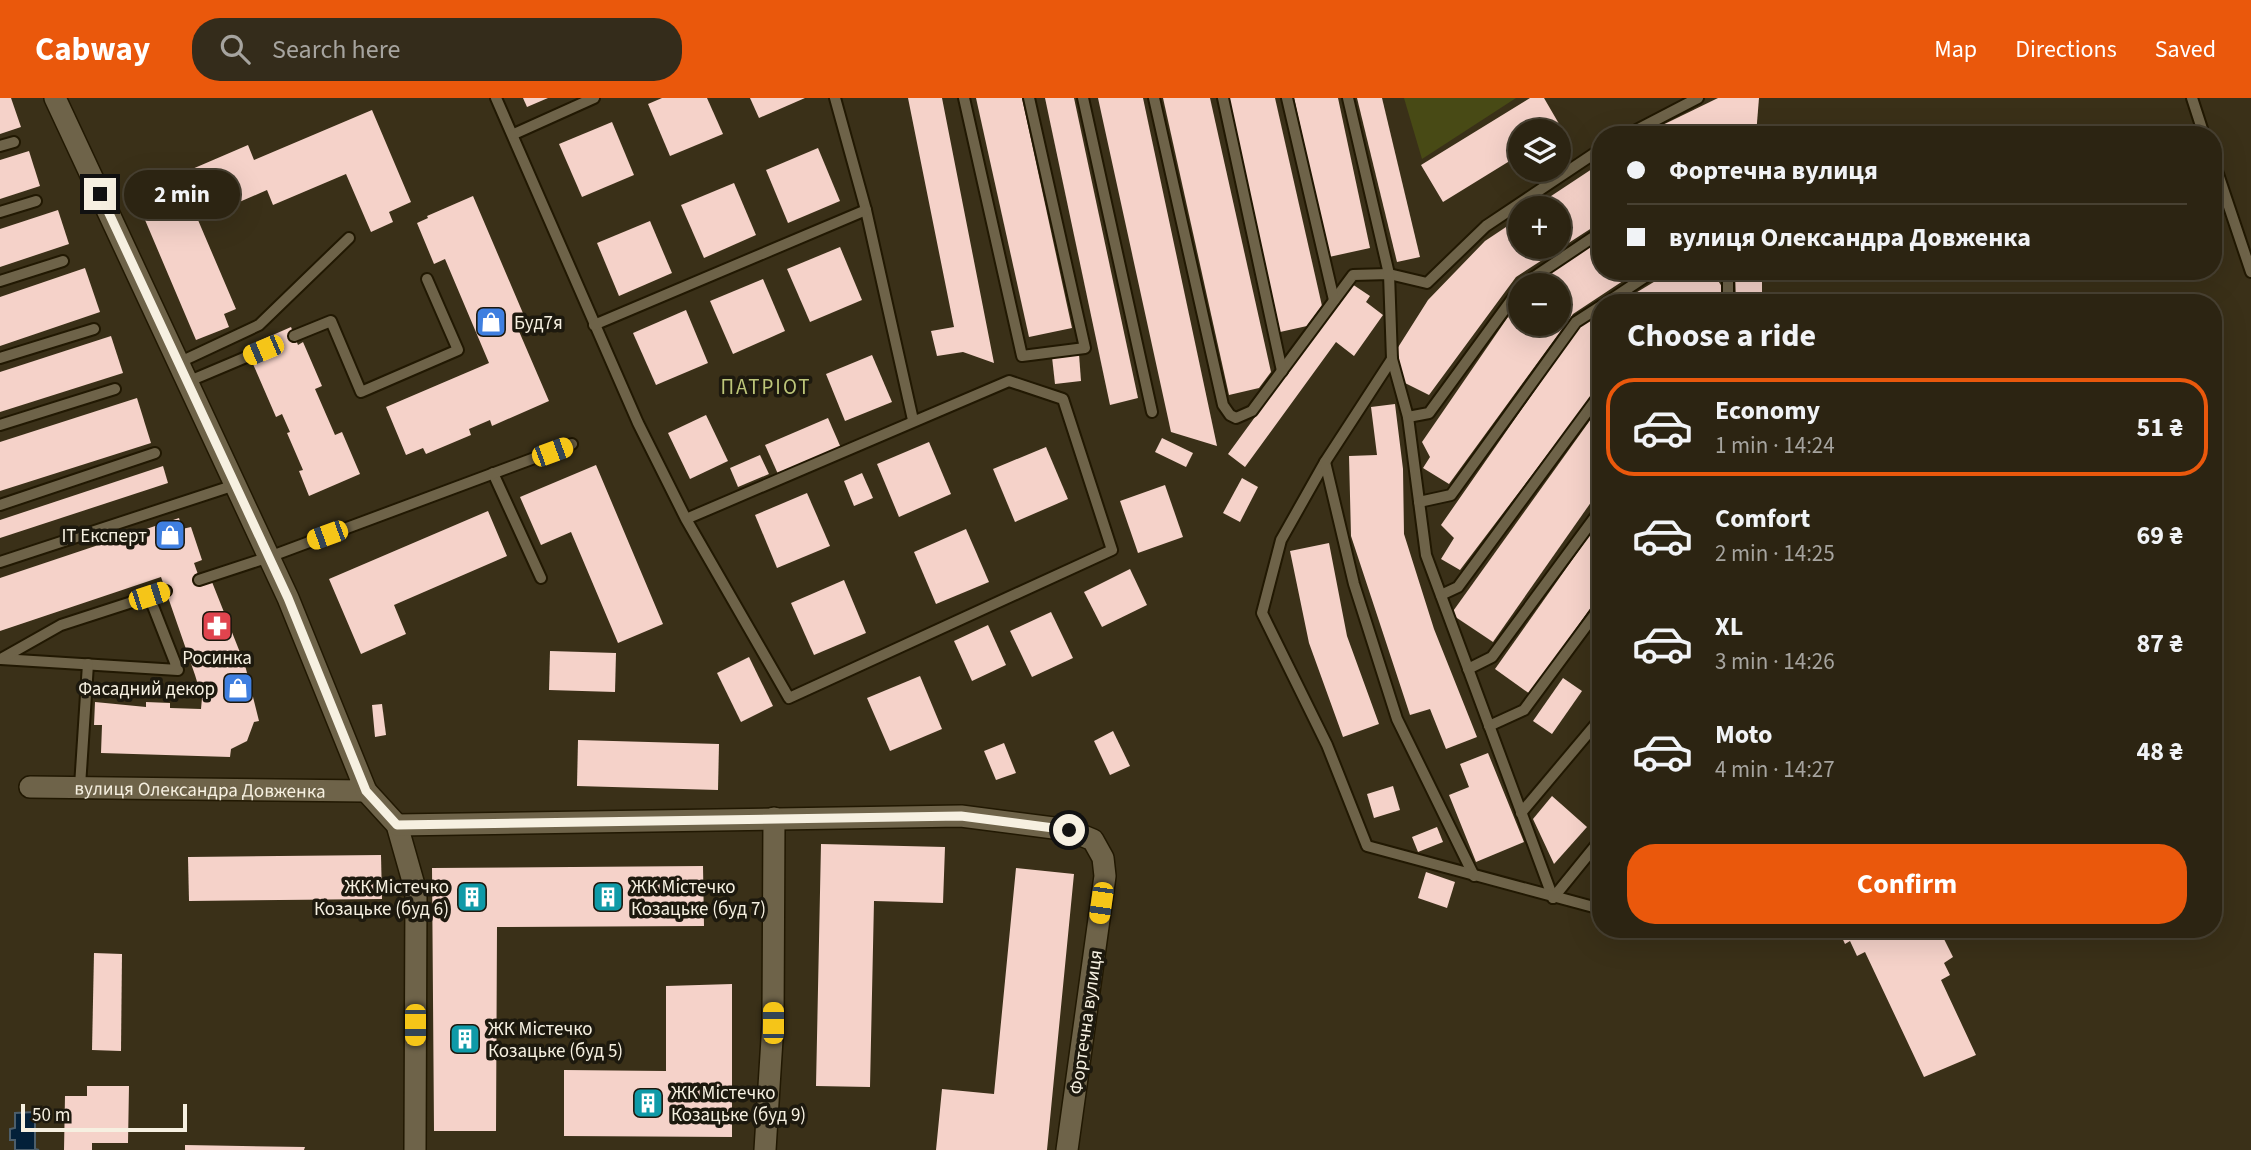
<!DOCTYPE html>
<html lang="en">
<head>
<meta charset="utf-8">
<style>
  :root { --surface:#2c2412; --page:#342c1b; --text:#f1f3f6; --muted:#a6a49f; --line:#484132; --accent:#ea580c }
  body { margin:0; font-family:"Source Sans 3",sans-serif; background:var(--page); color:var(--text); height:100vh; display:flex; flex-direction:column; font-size:26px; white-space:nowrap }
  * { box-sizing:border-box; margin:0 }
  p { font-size:23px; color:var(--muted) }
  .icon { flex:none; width:38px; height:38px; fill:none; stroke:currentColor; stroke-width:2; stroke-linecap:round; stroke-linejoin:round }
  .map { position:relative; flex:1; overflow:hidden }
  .sheet { position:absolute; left:1592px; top:196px; width:630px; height:644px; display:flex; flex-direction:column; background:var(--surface); border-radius:28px; box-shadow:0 7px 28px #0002,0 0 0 2px var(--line) }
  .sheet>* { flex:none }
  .banner { position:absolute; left:1592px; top:28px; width:630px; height:154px; border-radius:28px; box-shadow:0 7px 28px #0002,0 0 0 2px var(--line); display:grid; align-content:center; height:154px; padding:0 35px; background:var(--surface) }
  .fabs { position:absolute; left:1508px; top:21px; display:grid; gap:14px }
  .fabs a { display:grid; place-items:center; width:63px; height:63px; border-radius:50%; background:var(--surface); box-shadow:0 7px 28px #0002,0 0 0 2px var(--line); font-size:35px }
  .scale { position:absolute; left:21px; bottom:18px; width:166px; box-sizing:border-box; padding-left:7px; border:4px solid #f6f0e1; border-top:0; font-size:19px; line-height:24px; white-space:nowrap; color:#f6f0e1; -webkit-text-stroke:5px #1d190e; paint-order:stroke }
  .end { position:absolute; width:32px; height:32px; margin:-16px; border:9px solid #f6f0e1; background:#111; box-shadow:0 0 0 4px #111 }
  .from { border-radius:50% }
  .bubble { position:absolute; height:49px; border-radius:24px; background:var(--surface); box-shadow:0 7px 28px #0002,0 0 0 2px var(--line); font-size:23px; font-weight:700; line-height:49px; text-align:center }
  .car { position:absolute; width:21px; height:42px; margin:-21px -10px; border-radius:9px; box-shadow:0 0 5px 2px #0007; background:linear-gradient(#f5c518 24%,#345 0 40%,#f5c518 0 76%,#345 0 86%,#f5c518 0) }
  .banner b { display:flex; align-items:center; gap:24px; height:66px; font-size:26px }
  .banner b+b { border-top:2px solid var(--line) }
  .banner i { width:18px; height:18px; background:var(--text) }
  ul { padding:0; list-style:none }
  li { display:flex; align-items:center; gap:21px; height:98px; margin:0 14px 10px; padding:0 21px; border:4px solid transparent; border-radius:28px }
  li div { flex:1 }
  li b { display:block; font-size:26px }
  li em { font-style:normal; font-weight:700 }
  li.selected { border-color:var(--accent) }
  li>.icon { width:63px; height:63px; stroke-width:1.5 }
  h2 { padding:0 35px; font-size:32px; line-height:84px }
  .cta { display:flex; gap:14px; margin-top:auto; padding:14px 35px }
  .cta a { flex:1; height:80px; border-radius:28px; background:var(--accent); color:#fff; font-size:28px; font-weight:700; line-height:80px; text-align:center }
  header { display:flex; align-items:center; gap:42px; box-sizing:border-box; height:98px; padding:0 35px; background:var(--accent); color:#fff }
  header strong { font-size:33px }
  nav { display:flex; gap:38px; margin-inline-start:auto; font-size:24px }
  .search { width:490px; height:63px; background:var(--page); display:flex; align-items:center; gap:18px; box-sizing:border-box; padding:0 24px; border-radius:28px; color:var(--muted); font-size:26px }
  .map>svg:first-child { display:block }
  .green { fill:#484a15 }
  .water { fill:#032039; stroke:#4c5e6b; stroke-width:2 }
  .building { fill:#f5d2c9 }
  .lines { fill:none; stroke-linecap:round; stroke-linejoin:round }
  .lane-casing { stroke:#211802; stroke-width:14 }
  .street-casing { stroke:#211802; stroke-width:24 }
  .lane { stroke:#6e6349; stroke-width:10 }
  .street { stroke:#6e6349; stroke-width:21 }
  .route { stroke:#f6f0e1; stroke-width:9 }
  .labels { text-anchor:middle; stroke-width:7; stroke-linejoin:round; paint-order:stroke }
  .poi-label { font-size:19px; fill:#f6f0e1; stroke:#1d190e; text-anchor:start }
  .street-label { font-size:19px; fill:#f6f0e1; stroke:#1d190e }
  .neighbourhood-label { font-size:21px; letter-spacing:2px; fill:#bdc679; stroke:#1d190e }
</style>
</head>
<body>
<header>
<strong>Cabway</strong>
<div class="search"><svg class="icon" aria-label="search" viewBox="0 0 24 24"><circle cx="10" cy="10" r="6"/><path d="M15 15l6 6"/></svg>Search here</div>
<nav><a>Map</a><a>Directions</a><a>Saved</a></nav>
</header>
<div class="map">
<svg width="2251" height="1052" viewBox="0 0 2251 1052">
  <rect width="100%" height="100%" fill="#3a3018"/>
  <path class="green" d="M1404,0H1516L1422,61Z"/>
  <path class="water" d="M35,1014V1051L39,1052H15V1042H10V1031L15,1030V1015Z"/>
  <g class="building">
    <path d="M0,0H11L21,29L0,36Z"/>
    <path d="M523,0H548L527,9Z"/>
    <path d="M662,0H707L723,36L670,58L648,6Z"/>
    <path d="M750,0H805L759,20Z"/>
    <path d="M908,0H942L994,265L963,254L937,258L931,233L954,229Z"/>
    <path d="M976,0H1022L1072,230L1029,239Z"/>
    <path d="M1045,0H1074L1138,300L1110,307Z"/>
    <path d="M1098,0H1143L1217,348L1171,334Z"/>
    <path d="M1163,0H1210L1271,274L1259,290L1229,297Z"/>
    <path d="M1229,0H1275L1322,208L1307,228L1280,234Z"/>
    <path d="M1294,0H1338L1370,150L1329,159Z"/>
    <path d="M1357,0H1382L1420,159L1397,164Z"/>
    <path d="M1530,0H1544L1562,31L1521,33V56L1443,104L1421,67Z"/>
    <path d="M1718,0H1759L1756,37H1642Z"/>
    <path d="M372,12L411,104L389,114L393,124L371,134L346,76L273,107L267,92L198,122L236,211L224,216L229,229L196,242L134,96L248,47L254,62Z"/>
    <path d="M612,24L634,77L582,99L559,46Z"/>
    <path d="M818,50L840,103L788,125L766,72Z"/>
    <path d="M29,53L40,88L0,101V62Z"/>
    <path d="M1601,65V124L1516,179L1429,297L1403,284L1397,251L1428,202L1485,143L1521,119V149H1559V110H1533Z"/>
    <path d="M734,85L756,137L704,160L681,107Z"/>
    <path d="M473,98L528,227L518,231L549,303L492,328L490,322L469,331L471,337L426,356L423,350L406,357L386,309L489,265L445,161L434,166L417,125L428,120L427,118Z"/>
    <path d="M58,112L69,146L0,169V131Z"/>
    <path d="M650,123L672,175L619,198L597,145Z"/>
    <path d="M1601,141V173H1638L1573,216L1449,386L1423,370L1430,359L1422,344L1521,200V226H1559V187H1528Z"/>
    <path d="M840,149L862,202L810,224L787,171Z"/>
    <path d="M85,170L100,214L0,248V199Z"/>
    <path d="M1672,173H1712L1724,192L1706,205H1619Z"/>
    <path d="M1735,173H1762V205H1736Z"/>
    <path d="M763,181L785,233L733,256L710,203Z"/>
    <path d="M1352,186L1370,198L1366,204L1383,217L1354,258L1336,244L1245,369L1228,356Z"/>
    <path d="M686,212L708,265L656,287L633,235Z"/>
    <path d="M1601,216V286L1460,472L1441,461L1454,440L1441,427L1579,229Z"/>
    <path d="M291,229L298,247L303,244L322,288L315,291L335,337L342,334L360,376L309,398L299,373L303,372L287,335L290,334L282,316L276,319L253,266L267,260L259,243Z"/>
    <path d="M111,238L123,275L0,314V274Z"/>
    <path d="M1079,256L1081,283L1055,286L1052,259Z"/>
    <path d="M872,257L892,304L845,323L826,276Z"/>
    <path d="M137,300L151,345L0,393V344Z"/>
    <path d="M1395,306L1403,371L1404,436L1434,531L1477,639L1446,651L1430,611L1410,617L1351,438L1349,358L1377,357L1371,309Z"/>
    <path d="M1601,307V390L1493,544L1451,516Z"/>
    <path d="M706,317L728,363L690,381L668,335Z"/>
    <path d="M828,320L841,350L778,376L765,347Z"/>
    <path d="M1162,340L1193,355L1186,369L1155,354Z"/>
    <path d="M929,344L951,396L899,419L877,366Z"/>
    <path d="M1046,349L1068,401L1015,424L993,371Z"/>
    <path d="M760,357L769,376L738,389L730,370Z"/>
    <path d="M596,367L663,526L618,545L571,434L541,447L520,399Z"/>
    <path d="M163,368L168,385L0,440V422Z"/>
    <path d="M862,375L873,400L854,408L844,383Z"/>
    <path d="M1242,380L1258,389L1240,424L1223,415Z"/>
    <path d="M1165,387L1183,439L1138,455L1120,403Z"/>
    <path d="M807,395L830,448L777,470L755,417Z"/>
    <path d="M488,413L507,458L394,507L406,536L361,556L329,481Z"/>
    <path d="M179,420L182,431L191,429L202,462L194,465L202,488L212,484L245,567L259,623L254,624L247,643L231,651L230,659L101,655L102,627H94L95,604L146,609V604L170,605V610L201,611L202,600L195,577L161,479L0,533V480Z"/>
    <path d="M1601,421V495L1530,596L1495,571Z"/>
    <path d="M966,431L989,484L936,506L914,454Z"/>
    <path d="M1329,445L1347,538L1379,626L1343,639L1309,545L1290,453Z"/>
    <path d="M1130,471L1147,507L1102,529L1084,494Z"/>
    <path d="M844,482L866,535L814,557L791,505Z"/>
    <path d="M1051,514L1073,560L1032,579L1010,533Z"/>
    <path d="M988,527L1006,567L972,583L954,543Z"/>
    <path d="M550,553L616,555L615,594L549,592Z"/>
    <path d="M749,559L773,608L741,624L717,575Z"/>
    <path d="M920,578L942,631L890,653L867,600Z"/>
    <path d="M1563,580L1582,593L1552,636L1533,623Z"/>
    <path d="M382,606L386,637L375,639L372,607Z"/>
    <path d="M1113,633L1130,668L1110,677L1094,643Z"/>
    <path d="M578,642L719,646L718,692L577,688Z"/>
    <path d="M1004,645L1016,675L996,682L984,653Z"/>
    <path d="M1488,655L1524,744L1476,764L1449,697L1469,689L1460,666Z"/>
    <path d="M1393,688L1400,712L1374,720L1367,696Z"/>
    <path d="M1552,698L1587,729L1554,766L1533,721Z"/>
    <path d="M1437,729L1443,744L1418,754L1412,739Z"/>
    <path d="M821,746L945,749L943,805L874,803L870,989L816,988Z"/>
    <path d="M381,757L382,801L189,803L188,759Z"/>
    <path d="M703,768L704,828L497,829L496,1033H434L432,770Z"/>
    <path d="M1016,770L1074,776L1047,1052H936L942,991L994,996Z"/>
    <path d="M1426,774L1455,784L1447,810L1418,800Z"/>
    <path d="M1838,831H1939L1953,859L1944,865L1950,877L1941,882L1976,957L1924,979L1865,854L1857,858L1850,843L1845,846Z"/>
    <path d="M94,855L122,856L121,953L92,952Z"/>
    <path d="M732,886V1039L564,1038V972L666,973V888Z"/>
    <path d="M87,988H129L128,1045H92V1052H64L65,998H87Z"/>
    <path d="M185,1047L305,1049L304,1052H185Z"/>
  </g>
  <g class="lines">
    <g class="lane-casing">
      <g id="lane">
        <path d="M496,0L638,325L686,421L789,600L1112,452L1063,301L1009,283L686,421"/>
        <path d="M835,0L866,112L913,322"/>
        <path d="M964,0L1022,258L1085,250L1029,0"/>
        <path d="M1083,0L1152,314"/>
        <path d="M1154,0L1223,307L1230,317L1236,320L1252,313L1353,177L1389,176L1427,185L1486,128L1601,51"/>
        <path d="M1223,0L1282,273"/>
        <path d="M1287,0L1334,202"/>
        <path d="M1348,0L1389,176L1392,261L1408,319L1426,457L1553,800"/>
        <path d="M2192,0L2204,37"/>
        <path d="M514,36L594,0"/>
        <path d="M1627,37L1698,0"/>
        <path d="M0,48L14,44"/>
        <path d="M2214,64L2251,174"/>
        <path d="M0,114L36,103"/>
        <path d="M1728,173V205"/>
        <path d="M0,183L63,163"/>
        <path d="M1522,187L1601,134"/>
        <path d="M1606,205L1654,173"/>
        <path d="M594,227L866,112"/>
        <path d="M294,238L331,223L361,294L458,252L427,181"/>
        <path d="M0,260L94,231"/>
        <path d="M1392,261L1325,364L1281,442L1262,515L1327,647L1367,748L1601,811"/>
        <path d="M178,265L259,227L349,140"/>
        <path d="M187,284L263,252"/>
        <path d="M1408,319L1429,315L1521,189"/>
        <path d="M0,327L115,291"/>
        <path d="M1325,364L1354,486L1397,621L1474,778"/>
        <path d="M493,375L541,480"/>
        <path d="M1419,404L1451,397L1576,224L1601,208"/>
        <path d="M0,407L155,355"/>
        <path d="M0,464L235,387"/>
        <path d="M199,482L269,459L572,346"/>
        <path d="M1441,497L1458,489L1601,295"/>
        <path d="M1,561L178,572L149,498"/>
        <path d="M1,561L61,527L166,493"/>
        <path d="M1468,571L1492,559L1601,411"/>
        <path d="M1489,628L1524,612L1601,508"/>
        <path d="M80,688L88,566"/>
        <path d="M1521,715L1601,620"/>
        <path d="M1553,800L1601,741"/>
      </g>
    </g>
    <g class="street-casing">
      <g id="street">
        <path id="s1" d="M30,689L366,693L288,500L55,0"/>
        <path d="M366,693L397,727L416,794L415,1052"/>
        <path d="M397,727L961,718L1069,732L1093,742L1103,760L1105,778L1067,1052"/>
        <path d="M765,1052L773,925L774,720"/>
      </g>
    </g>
    <use href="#lane" class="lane"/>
    <use href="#street" class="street"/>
  </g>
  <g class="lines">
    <path class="route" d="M100,96L288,500L366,693L397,727L961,718L1069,732"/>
  </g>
  <defs>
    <g id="shop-square" transform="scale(1.575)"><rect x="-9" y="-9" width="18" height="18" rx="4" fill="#3f7fe0" stroke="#1d190e"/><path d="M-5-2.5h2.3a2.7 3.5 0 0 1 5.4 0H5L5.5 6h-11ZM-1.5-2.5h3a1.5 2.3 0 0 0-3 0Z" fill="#fff"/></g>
    <g id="pharmacy-square" transform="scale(1.575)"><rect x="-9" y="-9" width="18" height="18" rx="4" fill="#e0444e" stroke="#1d190e"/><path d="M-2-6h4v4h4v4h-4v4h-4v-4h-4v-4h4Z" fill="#fff"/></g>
    <g id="building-square" transform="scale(1.575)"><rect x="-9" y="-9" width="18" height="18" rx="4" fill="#0f9aa8" stroke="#1d190e"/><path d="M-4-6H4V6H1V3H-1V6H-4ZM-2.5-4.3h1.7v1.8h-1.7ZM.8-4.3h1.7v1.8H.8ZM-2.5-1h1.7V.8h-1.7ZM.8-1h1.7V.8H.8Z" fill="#fff"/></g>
  </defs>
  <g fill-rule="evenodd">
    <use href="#shop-square" x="491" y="224"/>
    <use href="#shop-square" x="170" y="437"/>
    <use href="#pharmacy-square" x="217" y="528"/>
    <use href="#shop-square" x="238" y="590"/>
    <use href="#building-square" x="472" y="799"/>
    <use href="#building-square" x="608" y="799"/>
    <use href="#building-square" x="465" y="941"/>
    <use href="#building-square" x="648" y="1005"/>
  </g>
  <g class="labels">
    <g class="poi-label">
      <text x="514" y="231">Буд7я</text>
      <text x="147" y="444" text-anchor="end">IT Експерт</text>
      <text x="217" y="566" text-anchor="middle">Росинка</text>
      <text x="215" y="597" text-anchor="end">Фасадний декор</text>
      <text x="449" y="795" text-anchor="end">ЖК Містечко<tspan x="449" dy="22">Козацьке (буд 6)</tspan></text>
      <text x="631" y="795">ЖК Містечко<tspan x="631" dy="22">Козацьке (буд 7)</tspan></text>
      <text x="488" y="937">ЖК Містечко<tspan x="488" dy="22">Козацьке (буд 5)</tspan></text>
      <text x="671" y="1001">ЖК Містечко<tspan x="671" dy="22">Козацьке (буд 9)</tspan></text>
    </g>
    <g class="street-label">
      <text dy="7" stroke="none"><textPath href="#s1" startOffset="170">вулиця Олександра Довженка</textPath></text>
      <text transform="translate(1085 924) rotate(-82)" y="7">Фортечна вулиця</text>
    </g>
    <g class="neighbourhood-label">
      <text x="766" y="296">ПАТРІОТ</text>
    </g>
  </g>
</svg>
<div class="fabs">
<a><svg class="icon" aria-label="layers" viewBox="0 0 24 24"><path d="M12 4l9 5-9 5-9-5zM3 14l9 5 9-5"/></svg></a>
<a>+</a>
<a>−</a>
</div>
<div class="scale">50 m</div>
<i class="end from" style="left:1069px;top:732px"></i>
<i class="end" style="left:100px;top:96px"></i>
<div class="bubble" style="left:124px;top:72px;width:116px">2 min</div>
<i class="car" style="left:263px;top:252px;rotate:247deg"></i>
<i class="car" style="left:552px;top:354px;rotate:70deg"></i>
<i class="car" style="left:327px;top:437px;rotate:250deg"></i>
<i class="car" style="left:149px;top:498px;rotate:72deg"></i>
<i class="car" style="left:1101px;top:805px;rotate:188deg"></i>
<i class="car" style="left:773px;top:925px;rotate:0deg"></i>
<i class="car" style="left:415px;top:927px;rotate:180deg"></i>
<div class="banner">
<b><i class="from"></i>Фортечна вулиця</b>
<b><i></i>вулиця Олександра Довженка</b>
</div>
<section class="sheet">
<h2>Choose a ride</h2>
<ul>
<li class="selected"><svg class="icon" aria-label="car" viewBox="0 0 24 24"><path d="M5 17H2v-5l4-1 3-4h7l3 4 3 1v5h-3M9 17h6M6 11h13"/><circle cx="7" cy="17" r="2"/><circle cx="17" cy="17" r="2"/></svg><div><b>Economy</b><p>1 min · 14:24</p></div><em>51 ₴</em></li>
<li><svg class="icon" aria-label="car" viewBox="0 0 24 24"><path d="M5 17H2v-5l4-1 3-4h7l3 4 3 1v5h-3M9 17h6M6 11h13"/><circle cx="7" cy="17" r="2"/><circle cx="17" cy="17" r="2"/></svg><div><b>Comfort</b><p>2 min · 14:25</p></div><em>69 ₴</em></li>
<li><svg class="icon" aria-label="car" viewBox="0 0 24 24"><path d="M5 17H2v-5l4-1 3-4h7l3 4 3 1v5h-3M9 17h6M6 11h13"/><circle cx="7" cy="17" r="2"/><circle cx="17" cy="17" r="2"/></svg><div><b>XL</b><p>3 min · 14:26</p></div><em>87 ₴</em></li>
<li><svg class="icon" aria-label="car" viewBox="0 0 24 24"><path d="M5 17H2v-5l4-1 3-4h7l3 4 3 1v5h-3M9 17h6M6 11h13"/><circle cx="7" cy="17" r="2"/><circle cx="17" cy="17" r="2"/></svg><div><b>Moto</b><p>4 min · 14:27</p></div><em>48 ₴</em></li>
</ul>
<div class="cta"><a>Confirm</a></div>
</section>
</div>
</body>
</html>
